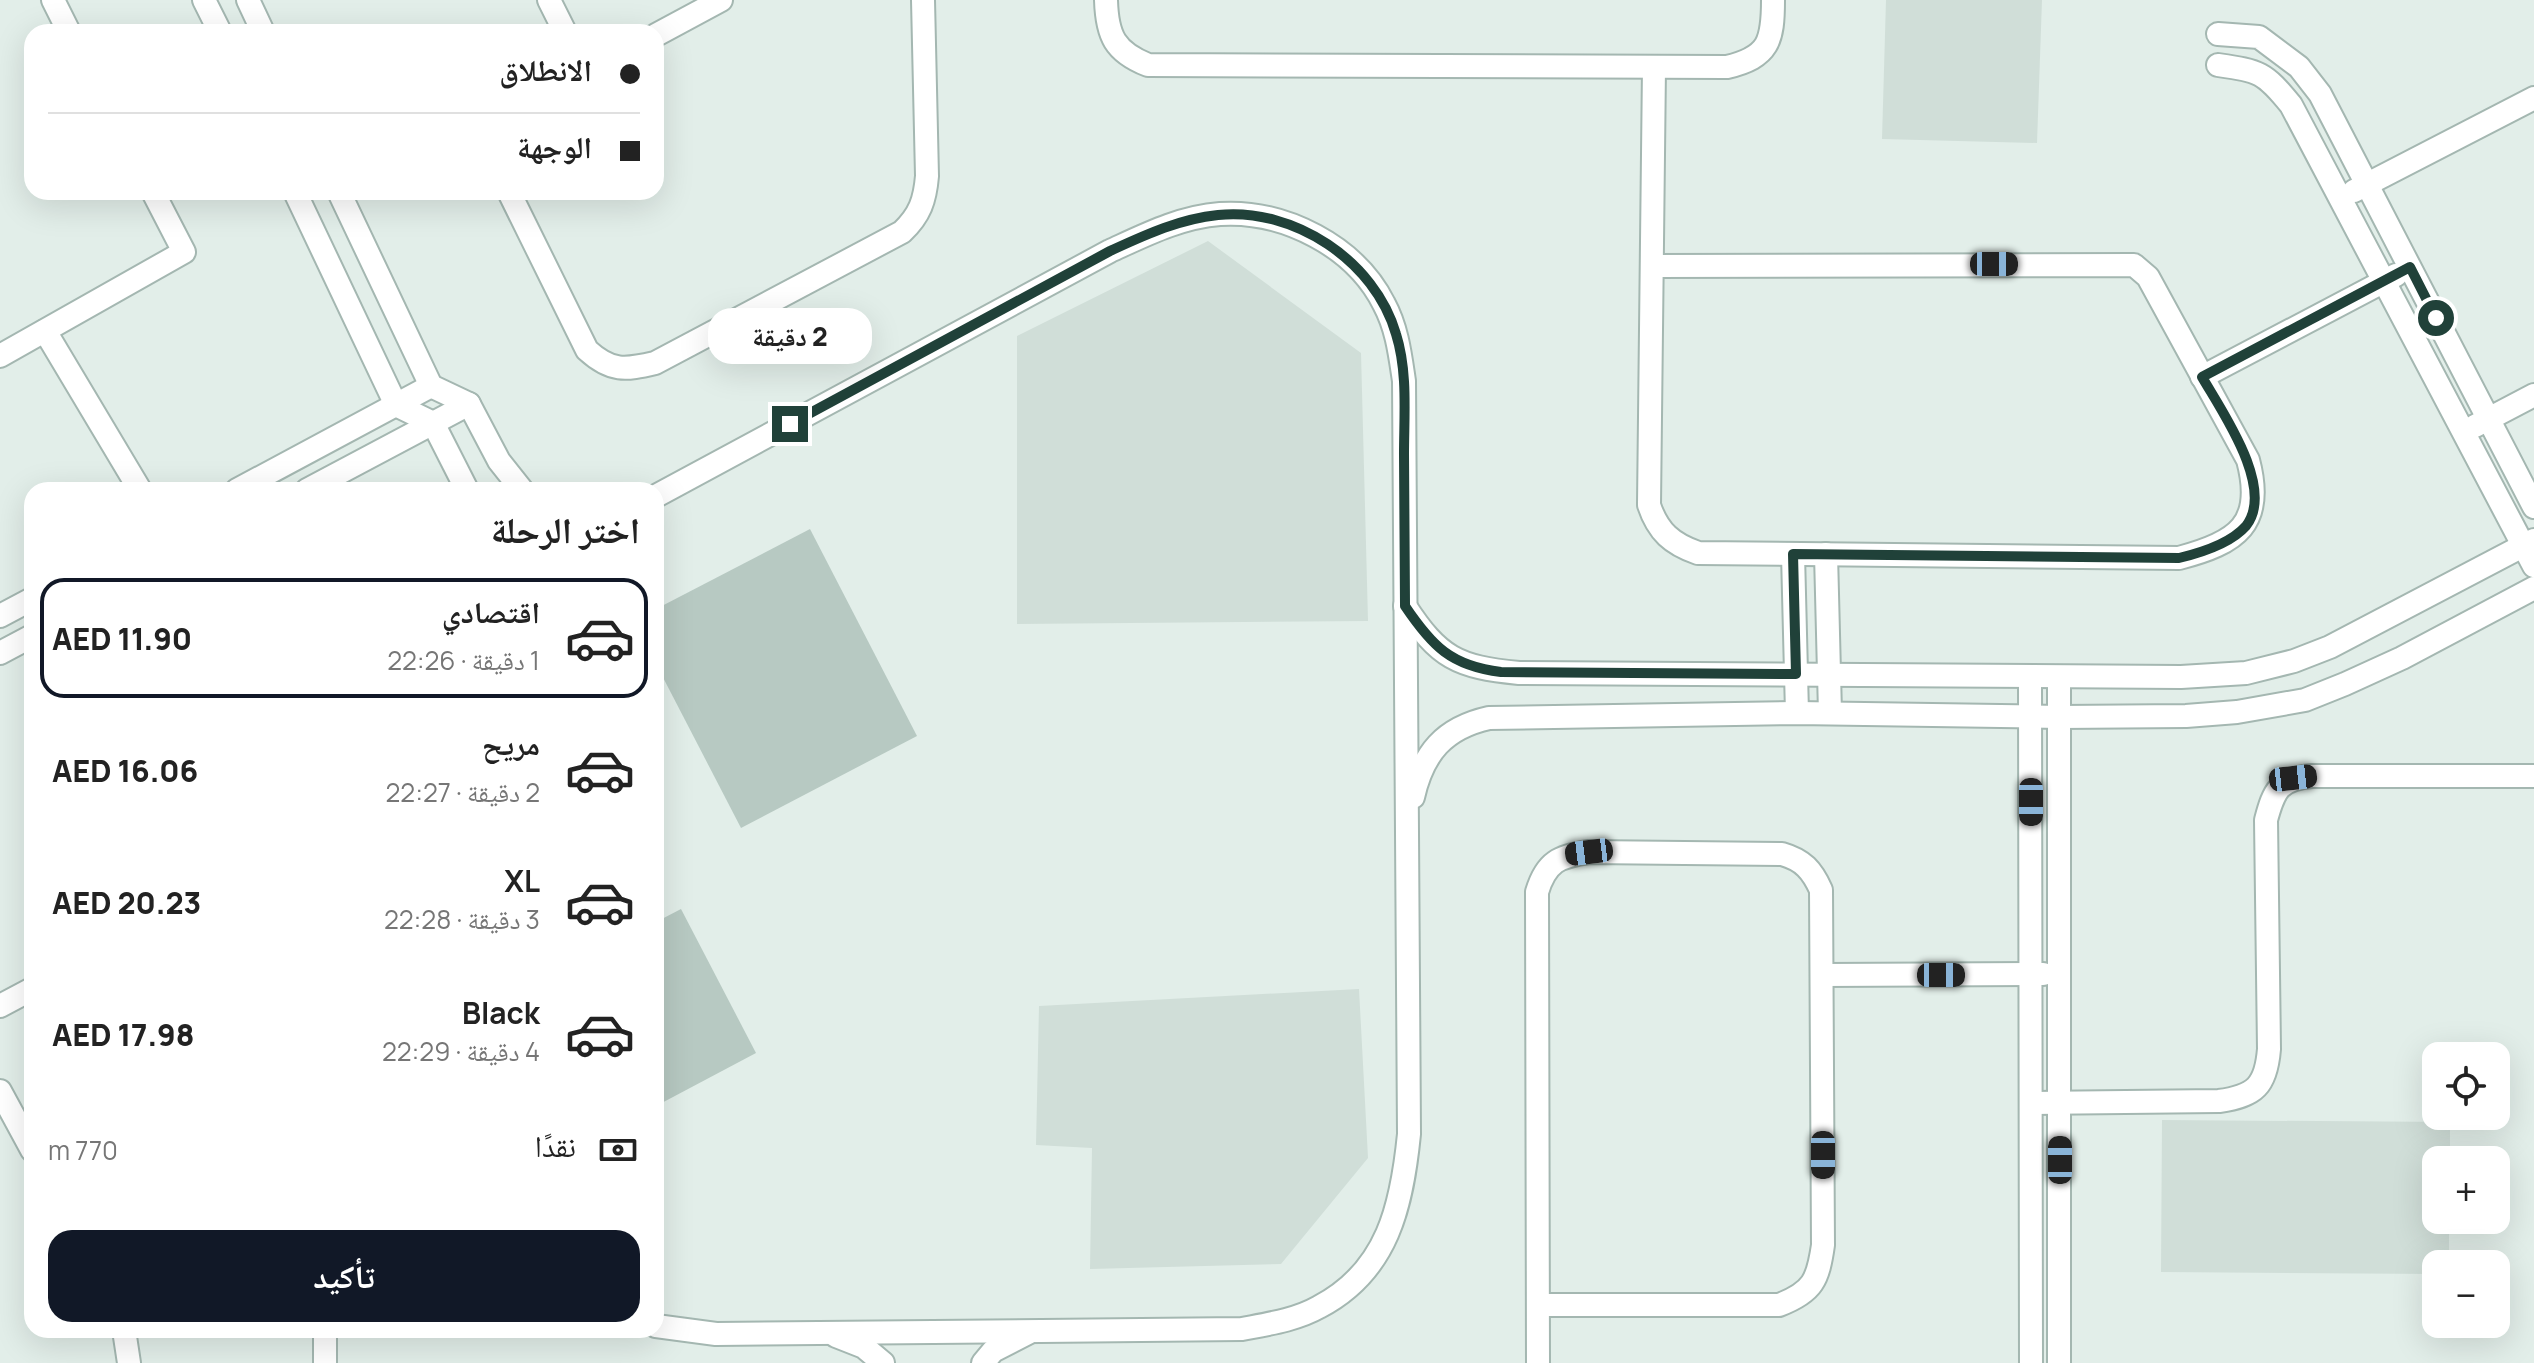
<!DOCTYPE html>
<html lang="ar">
<head>
<meta charset="utf-8">
<style>
  :root { --surface:#fff; --page:#f2f2f2; --text:#222; --muted:#767676; --line:#e0e0e0; --accent:#111827 }
  body { margin:0; font-family:Manrope,"Noto Naskh Arabic",sans-serif; background:var(--page); color:var(--text); direction:rtl; height:100vh; display:flex; flex-direction:column; font-size:30px; white-space:nowrap }
  * { box-sizing:border-box; margin:0 }
  p { font-size:26px; color:var(--muted) }
  .icon { flex:none; width:44px; height:44px; fill:none; stroke:currentColor; stroke-width:2; stroke-linecap:round; stroke-linejoin:round }
  .map { position:relative; flex:1; overflow:hidden; direction:ltr }
  .sheet { position:absolute; left:24px; top:482px; width:640px; height:856px; display:flex; flex-direction:column; background:var(--surface); border-radius:24px; box-shadow:0 8px 32px #0002; direction:rtl }
  .sheet>* { flex:none }
  .guide { position:absolute; left:24px; top:24px; width:640px; height:176px; border-radius:24px; box-shadow:0 8px 32px #0002; direction:rtl; display:grid; align-content:center; height:176px; padding:0 24px; background:var(--surface) }
  .controls { position:absolute; left:2422px; top:1042px; display:grid; gap:16px }
  .controls a { display:grid; place-items:center; width:88px; height:88px; border-radius:16px; background:var(--surface); box-shadow:0 8px 32px #0002; font-size:40px }
  .end { position:absolute; width:36px; height:36px; margin:-18px; border:10px solid #204139; background:#fff; box-shadow:0 0 0 4px #fff }
  .from { border-radius:50% }
  .bubble { position:absolute; height:56px; border-radius:24px; background:var(--surface); box-shadow:0 8px 32px #0002; font-size:26px; font-weight:800; line-height:56px; text-align:center; direction:rtl }
  .car { position:absolute; width:24px; height:48px; margin:-24px -12px; border-radius:10px; box-shadow:0 0 6px 2px #0007; background:linear-gradient(#222 24%,#8ab4d8 0 40%,#222 0 76%,#8ab4d8 0 86%,#222 0) }
  .guide b { display:flex; align-items:center; gap:28px; height:76px; font-size:30px }
  .guide b+b { border-top:2px solid var(--line) }
  .guide i { width:20px; height:20px; background:var(--text) }
  ul { padding:0; list-style:none }
  li { display:flex; align-items:center; gap:24px; height:120px; margin:0 16px 12px; padding:0 8px; border:4px solid transparent; border-radius:24px }
  li div { flex:1 }
  li b { display:block; font-size:30px }
  li em { font-style:normal; font-weight:800 }
  li.current { border-color:var(--accent) }
  li>.icon { width:72px; height:72px; stroke-width:1.5 }
  h2 { padding:0 24px; font-size:36px; line-height:96px }
  .pay { display:flex; align-items:center; gap:20px; height:88px; padding:0 24px; font-size:30px }
  .pay p { margin-inline-start:auto }
  .primary-button { display:flex; gap:16px; margin-top:auto; padding:16px 24px }
  .primary-button a { flex:1; height:92px; border-radius:24px; background:var(--accent); color:#fff; font-size:32px; font-weight:800; line-height:92px; text-align:center }
  .map>svg:first-child { display:block }
  .built { fill:#d0ded8 }
  .building { fill:#b7c9c2 }
  .lines { fill:none; stroke-linecap:round; stroke-linejoin:round }
  .street-casing { stroke:#a4b7b1; stroke-width:26 }
  .street { stroke:#fff; stroke-width:22 }
  .route { stroke:#204139; stroke-width:10 }
</style>
</head>
<body>
<div class="map">
<svg width="2534" height="1363" viewBox="0 0 2534 1363">
  <rect width="100%" height="100%" fill="#e2eee9"/>
  <g class="built">
    <path d="M1886,0H2042L2037,143L1882,139Z"/>
    <path d="M1208,241L1361,353L1368,621L1017,624V336Z"/>
    <path d="M1359,989L1368,1158L1281,1264L1090,1269L1092,1148L1036,1145L1039,1006Z"/>
    <path d="M2162,1120L2450,1122V1160H2436V1220H2449V1264H2436V1274L2161,1272Z"/>
  </g>
  <g class="building">
    <path d="M810,529L917,736L741,828L656,664V609Z"/>
    <path d="M681,909L756,1053L656,1106V922Z"/>
  </g>
  <g class="lines">
    <g class="street-casing">
      <g id="street">
        <path d="M53,0L69,32"/>
        <path d="M204,0L220,32"/>
        <path d="M248,0L263,32"/>
        <path d="M549,0L565,32"/>
        <path d="M1106,0C1107,36 1115,52 1148,65L1727,67C1769,57 1773,41 1773,0"/>
        <path d="M2218,34L2259,37L2299,67L2320,94L2534,507"/>
        <path d="M656,35L721,0"/>
        <path d="M2218,65C2260,71 2264,72 2291,105L2534,566"/>
        <path d="M2354,191L2534,98"/>
        <path d="M295,192L396,405L433,423L467,490"/>
        <path d="M339,192L431,386L469,404L499,461L522,490"/>
        <path d="M509,192L587,350C611,372 625,370 655,363L902,232C920,215 925,200 927,176L923,0"/>
        <path d="M1653,266L2134,265L2148,277L2248,460C2265,524 2237,543 2179,558L1698,553C1672,544 1658,532 1649,505L1654,67"/>
        <path d="M45,331L140,490"/>
        <path d="M0,356L184,252L153,192"/>
        <path d="M2202,377L2396,275"/>
        <path d="M2475,426L2534,395"/>
        <path d="M237,490L431,386"/>
        <path d="M307,490L469,404"/>
        <path d="M656,496L1110,251C1145,235 1180,217 1220,214C1284,210 1355,246 1384,304C1397,328 1400,354 1404,381L1409,1134C1402,1205 1388,1271 1319,1307C1296,1320 1268,1324 1242,1329L716,1334L656,1326"/>
        <path d="M1793,554L1797,713"/>
        <path d="M1826,554L1830,713"/>
        <path d="M1405,606C1439,658 1457,667 1519,673L2181,677L2246,673L2294,661L2330,647L2534,540"/>
        <path d="M0,616L32,599"/>
        <path d="M0,653L32,636"/>
        <path d="M2030,677L2031,1363"/>
        <path d="M2059,677V1363"/>
        <path d="M1413,797C1423,753 1444,728 1489,718L1797,713L2060,717L2186,716L2237,712L2305,700L2345,684L2402,658L2534,588"/>
        <path d="M1822,975L2043,974"/>
        <path d="M0,1006L32,989"/>
        <path d="M0,1091L32,1150"/>
        <path d="M2031,1103L2219,1101C2255,1096 2266,1086 2269,1049L2266,820C2274,790 2279,779 2312,776H2534"/>
        <path d="M1538,1305H1779C1813,1292 1818,1280 1823,1245L1821,890C1812,870 1803,860 1782,854L1589,852C1559,856 1546,862 1537,892L1538,1363"/>
        <path d="M124,1330L129,1363"/>
        <path d="M325,1330V1363"/>
        <path d="M836,1336L864,1347L883,1363"/>
        <path d="M983,1363L993,1351L1028,1333"/>
      </g>
    </g>
    <use href="#street" class="street"/>
  </g>
  <g class="lines">
    <path class="route" d="M790,424L1110,251C1145,235 1179,219 1218,215C1294,207 1375,261 1396,334C1408,372 1404,415 1404,454C1404,505 1405,555 1405,606C1432,646 1451,666 1501,672L1796,674L1793,554L2179,558C2200,553 2231,543 2246,526C2276,488 2221,410 2202,377L2410,267L2436,318"/>
  </g>
</svg>
<div class="controls">
<a><svg class="icon" aria-label="locate" viewBox="0 0 24 24"><circle cx="12" cy="12" r="6"/><path d="M12 2v4M12 18v4M2 12h4M18 12h4"/></svg></a>
<a>+</a>
<a>−</a>
</div>
<i class="end from" style="left:2436px;top:318px"></i>
<i class="end" style="left:790px;top:424px"></i>
<div class="bubble" style="left:708px;top:308px;width:164px">2 دقيقة</div>
<i class="car" style="left:1994px;top:264px;rotate:90deg"></i>
<i class="car" style="left:2293px;top:778px;rotate:84deg"></i>
<i class="car" style="left:2031px;top:802px;rotate:180deg"></i>
<i class="car" style="left:1589px;top:852px;rotate:263deg"></i>
<i class="car" style="left:1941px;top:975px;rotate:90deg"></i>
<i class="car" style="left:1823px;top:1155px;rotate:180deg"></i>
<i class="car" style="left:2060px;top:1160px;rotate:0deg"></i>
<div class="guide">
<b><i class="from"></i>الانطلاق</b>
<b><i></i>الوجهة</b>
</div>
<section class="sheet">
<h2>اختر الرحلة</h2>
<ul>
<li class="current"><svg class="icon" aria-label="car" viewBox="0 0 24 24"><path d="M5 17H2v-5l4-1 3-4h7l3 4 3 1v5h-3M9 17h6M6 11h13"/><circle cx="7" cy="17" r="2"/><circle cx="17" cy="17" r="2"/></svg><div><b>اقتصادي</b><p>1 دقيقة · 22:26</p></div><em>AED 11.90</em></li>
<li><svg class="icon" aria-label="car" viewBox="0 0 24 24"><path d="M5 17H2v-5l4-1 3-4h7l3 4 3 1v5h-3M9 17h6M6 11h13"/><circle cx="7" cy="17" r="2"/><circle cx="17" cy="17" r="2"/></svg><div><b>مريح</b><p>2 دقيقة · 22:27</p></div><em>AED 16.06</em></li>
<li><svg class="icon" aria-label="car" viewBox="0 0 24 24"><path d="M5 17H2v-5l4-1 3-4h7l3 4 3 1v5h-3M9 17h6M6 11h13"/><circle cx="7" cy="17" r="2"/><circle cx="17" cy="17" r="2"/></svg><div><b>XL</b><p>3 دقيقة · 22:28</p></div><em>AED 20.23</em></li>
<li><svg class="icon" aria-label="car" viewBox="0 0 24 24"><path d="M5 17H2v-5l4-1 3-4h7l3 4 3 1v5h-3M9 17h6M6 11h13"/><circle cx="7" cy="17" r="2"/><circle cx="17" cy="17" r="2"/></svg><div><b>Black</b><p>4 دقيقة · 22:29</p></div><em>AED 17.98</em></li>
</ul>
<div class="pay"><svg class="icon" aria-label="cash" viewBox="0 0 24 24"><path d="M3 7h18v10H3z"/><circle cx="12" cy="12" r="2"/></svg>نقدًا<p>770 m</p></div>
<div class="primary-button"><a>تأكيد</a></div>
</section>
</div>
</body>
</html>
